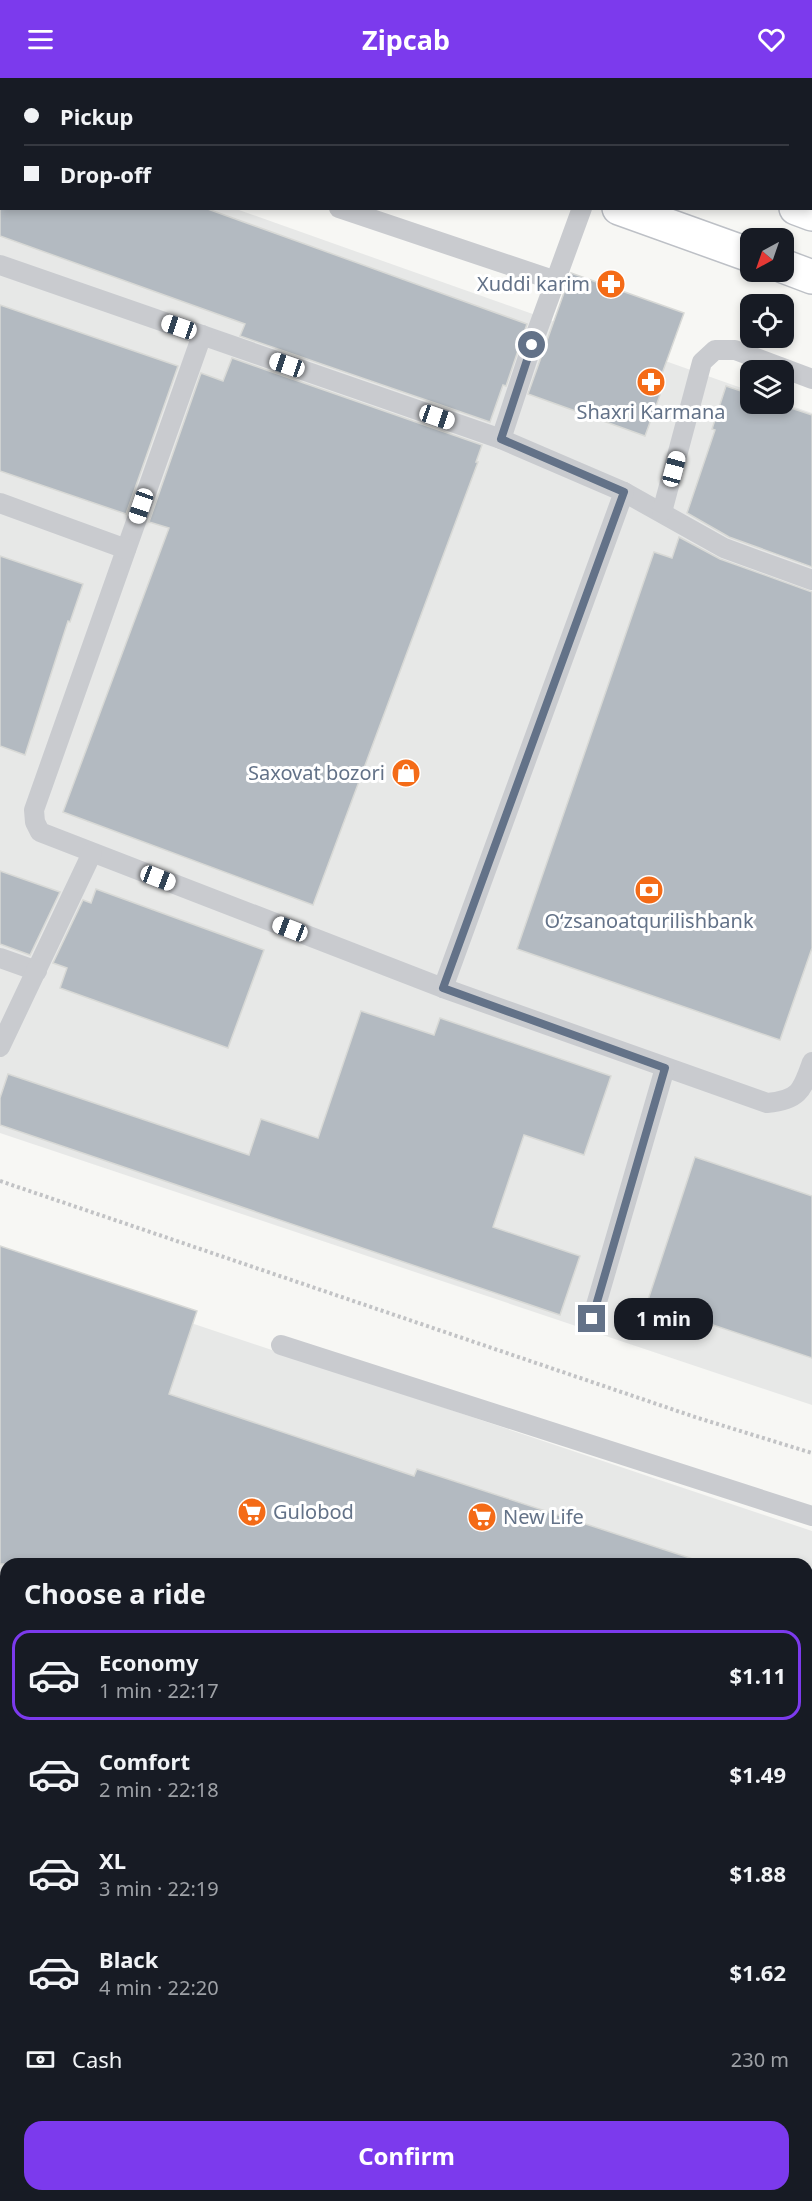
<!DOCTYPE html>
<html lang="en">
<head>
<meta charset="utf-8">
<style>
  :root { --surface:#171b24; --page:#242831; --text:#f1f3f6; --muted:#9ea1a6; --line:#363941; --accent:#7c3aed }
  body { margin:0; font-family:"Noto Sans",sans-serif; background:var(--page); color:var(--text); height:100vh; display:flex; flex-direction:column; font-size:22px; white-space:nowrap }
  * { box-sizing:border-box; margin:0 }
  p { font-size:20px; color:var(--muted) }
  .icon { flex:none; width:33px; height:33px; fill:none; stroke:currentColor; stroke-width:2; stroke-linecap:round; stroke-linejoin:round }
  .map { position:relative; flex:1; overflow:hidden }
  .drawer { position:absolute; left:0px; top:1480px; width:813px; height:644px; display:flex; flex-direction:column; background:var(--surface); border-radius:18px 18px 0 0; box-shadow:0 3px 9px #0003 }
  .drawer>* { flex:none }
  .hud { position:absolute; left:0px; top:0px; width:813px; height:132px; box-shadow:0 3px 9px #0003; display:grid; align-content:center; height:132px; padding:0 24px; background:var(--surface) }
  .needle { width:39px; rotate:220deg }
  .tools { position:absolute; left:740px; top:150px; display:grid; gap:12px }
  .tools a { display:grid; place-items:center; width:54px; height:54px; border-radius:12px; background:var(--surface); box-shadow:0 3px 9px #0003; font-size:30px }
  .end { position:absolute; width:27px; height:27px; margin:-14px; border:8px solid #637288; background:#fff; box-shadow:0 0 0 3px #fff }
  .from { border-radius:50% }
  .bubble { position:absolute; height:42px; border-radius:18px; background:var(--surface); box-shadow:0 3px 9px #0003; font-size:20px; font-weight:700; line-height:42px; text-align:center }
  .car { position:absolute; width:18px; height:36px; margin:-18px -9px; border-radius:8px; box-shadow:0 0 4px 2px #0007; background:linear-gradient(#fff 24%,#345 0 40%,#fff 0 76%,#345 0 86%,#fff 0) }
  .hud b { display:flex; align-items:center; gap:21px; height:57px; font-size:22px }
  .hud b+b { border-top:2px solid var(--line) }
  .hud i { width:15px; height:15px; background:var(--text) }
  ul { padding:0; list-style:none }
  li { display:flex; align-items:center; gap:18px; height:90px; margin:0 12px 9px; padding:0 12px; border:3px solid transparent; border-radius:18px }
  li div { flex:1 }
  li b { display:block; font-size:22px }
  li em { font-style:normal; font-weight:700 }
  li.active { border-color:var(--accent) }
  li>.icon { width:54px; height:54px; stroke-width:1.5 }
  h2 { padding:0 24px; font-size:27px; line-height:72px }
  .pay { display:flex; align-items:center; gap:15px; height:66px; padding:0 24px; font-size:22px }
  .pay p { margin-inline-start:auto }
  .primary-button { display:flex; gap:12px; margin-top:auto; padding:12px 24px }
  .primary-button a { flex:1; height:69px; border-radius:18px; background:var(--accent); color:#fff; font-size:24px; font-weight:700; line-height:69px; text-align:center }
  header { display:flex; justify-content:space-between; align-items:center; height:78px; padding:0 24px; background:var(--accent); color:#fff; font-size:27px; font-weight:700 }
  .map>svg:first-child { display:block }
  .built { fill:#e7e8e7 }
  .building { fill:#b3bac1; stroke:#d8d9d6; stroke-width:1.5 }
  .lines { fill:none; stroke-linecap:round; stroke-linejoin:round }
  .secondary-casing { stroke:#bdc0c6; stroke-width:36 }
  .path { stroke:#c2c3c5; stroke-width:4; stroke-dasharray:3 3; stroke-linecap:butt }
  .service { stroke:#c9cbcf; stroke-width:20 }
  .secondary { stroke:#fff; stroke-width:33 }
  .route { stroke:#637288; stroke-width:8 }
  .labels { text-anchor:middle; stroke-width:6; stroke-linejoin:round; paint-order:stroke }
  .poi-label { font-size:20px; fill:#637288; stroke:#fff; text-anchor:end }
</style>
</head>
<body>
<header><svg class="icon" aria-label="menu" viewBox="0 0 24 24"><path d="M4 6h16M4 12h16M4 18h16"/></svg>Zipcab<svg class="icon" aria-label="heart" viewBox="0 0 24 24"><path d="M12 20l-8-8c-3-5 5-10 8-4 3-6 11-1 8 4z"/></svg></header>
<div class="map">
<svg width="812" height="2123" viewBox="0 0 812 2123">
  <rect width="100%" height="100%" fill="#f7f7f4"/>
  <g class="built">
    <path d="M0,47L2,130L236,131L750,313V326L783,325L812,335V1327L0,1055Z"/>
    <path d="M0,1181L812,1453V1882L807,1898V1486H6V2118H736L735,2123H0Z"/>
  </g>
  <g class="building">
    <path d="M0,130H205L527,246L506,308L503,307L490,344L240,258L245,246L0,158Z"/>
    <path d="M571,195L684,235L655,315L660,317L645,358L528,316Z"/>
    <path d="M0,227L178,288L126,436L0,393Z"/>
    <path d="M232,280L482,367L476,384H478L313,827L63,734L169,450L149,444L201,295L223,303Z"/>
    <path d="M726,308L750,316V326H779L812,337V489L729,459L687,435L715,352L712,351Z"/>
    <path d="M679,459L720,481L812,514V870L780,962L517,871L654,474L672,480Z"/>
    <path d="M0,478L83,506L70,544L68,543L25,677L0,668Z"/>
    <path d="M0,793L60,814L30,877L0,866Z"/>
    <path d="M96,811L264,872L228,970L60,910L67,890L53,885L83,822L91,825Z"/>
    <path d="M361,933L434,957L440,940L611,998L584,1077L524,1057L493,1149L580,1178L560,1237L0,1047V1020L8,996L249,1077L261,1041L318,1060Z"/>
    <path d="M695,1079L812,1118V1280L647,1225Z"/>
    <path d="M0,1168L197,1233L169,1316L414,1398L417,1391L693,1481L692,1486H0Z"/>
  </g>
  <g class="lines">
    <g class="secondary-casing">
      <g id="secondary">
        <path d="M251,0L255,2"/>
        <path d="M408,0L413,2"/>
        <path d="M619,130L750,177"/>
        <path d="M796,130L812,136"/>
        <path d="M783,188L812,199"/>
      </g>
    </g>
    <g class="path">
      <path d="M730,0L735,2"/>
      <path d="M486,2L487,0"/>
      <path d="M0,1103L698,1340L812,1375"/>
      <path d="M807,1753L812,1739"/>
      <path d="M614,2123L615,2118"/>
    </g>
    <g class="service">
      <path d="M0,17L2,18"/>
      <path d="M812,28V27"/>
      <path d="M339,130L556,203"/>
      <path d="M0,187L501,361L624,414L724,470L812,502"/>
      <path d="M202,257L34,732L35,744L40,754L443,910L767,1025C800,1022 802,1012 812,984"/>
      <path d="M501,361L532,267L582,130"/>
      <path d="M0,425L126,471"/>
      <path d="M662,434L702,284L715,272H735L812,301"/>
      <path d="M0,880L37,893"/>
      <path d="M443,910L624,414"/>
      <path d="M0,969L92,775"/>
      <path d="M592,1241L665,990"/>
      <path d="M281,1267L812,1438"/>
      <path d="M807,1949L812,1952"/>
      <path d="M807,2040L812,2025"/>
      <path d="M722,2123L724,2118"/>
      <path d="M779,2123L781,2118"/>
    </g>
    <use href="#secondary" class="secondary"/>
  </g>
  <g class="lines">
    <path class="route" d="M532,267L501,361L624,414L443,910L665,990L592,1241"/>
  </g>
  <defs>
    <g id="pharmacy-disc" transform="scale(1.5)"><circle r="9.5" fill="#f46b17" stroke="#fff"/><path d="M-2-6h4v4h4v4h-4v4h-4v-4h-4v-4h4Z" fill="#fff"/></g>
    <g id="shop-disc" transform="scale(1.5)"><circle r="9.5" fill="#f46b17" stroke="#fff"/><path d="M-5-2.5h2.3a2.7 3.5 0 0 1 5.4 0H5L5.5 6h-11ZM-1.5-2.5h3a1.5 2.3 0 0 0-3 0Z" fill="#fff"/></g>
    <g id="bank-disc" transform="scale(1.5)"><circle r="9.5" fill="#f46b17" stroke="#fff"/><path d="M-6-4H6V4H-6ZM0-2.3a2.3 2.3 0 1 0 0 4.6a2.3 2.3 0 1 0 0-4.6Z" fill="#fff"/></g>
    <g id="supermarket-disc" transform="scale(1.5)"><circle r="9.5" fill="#f46b17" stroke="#fff"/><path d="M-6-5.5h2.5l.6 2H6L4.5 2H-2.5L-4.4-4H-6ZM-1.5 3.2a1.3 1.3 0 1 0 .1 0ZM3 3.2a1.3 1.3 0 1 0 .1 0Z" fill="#fff"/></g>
  </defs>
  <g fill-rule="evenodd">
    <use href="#pharmacy-disc" x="611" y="206"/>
    <use href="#pharmacy-disc" x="651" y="304"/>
    <use href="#shop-disc" x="406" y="695"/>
    <use href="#bank-disc" x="649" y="812"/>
    <use href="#supermarket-disc" x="252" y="1434"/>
    <use href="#supermarket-disc" x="482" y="1439"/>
  </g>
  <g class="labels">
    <g class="poi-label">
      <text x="590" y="213">Xuddi karim</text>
      <text x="651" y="341" text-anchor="middle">Shaxri Karmana</text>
      <text x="385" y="702">Saxovat bozori</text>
      <text x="649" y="850" text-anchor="middle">Oʻzsanoatqurilishbank</text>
      <text x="273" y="1441" text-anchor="start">Gulobod</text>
      <text x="503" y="1446" text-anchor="start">New Life</text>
    </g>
  </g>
</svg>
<div class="tools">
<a><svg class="needle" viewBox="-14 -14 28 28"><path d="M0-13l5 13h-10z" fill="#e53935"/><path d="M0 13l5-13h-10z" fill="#9ea1a6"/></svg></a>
<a><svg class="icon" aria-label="locate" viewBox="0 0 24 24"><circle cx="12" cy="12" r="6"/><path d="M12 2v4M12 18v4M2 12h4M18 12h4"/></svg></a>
<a><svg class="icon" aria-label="layers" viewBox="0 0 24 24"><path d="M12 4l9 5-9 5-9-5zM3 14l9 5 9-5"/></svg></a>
</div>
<i class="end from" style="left:532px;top:267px"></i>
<i class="end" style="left:592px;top:1241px"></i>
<div class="bubble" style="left:614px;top:1220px;width:99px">1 min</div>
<i class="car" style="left:179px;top:249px;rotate:289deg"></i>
<i class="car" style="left:287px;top:287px;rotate:289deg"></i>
<i class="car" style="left:437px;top:339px;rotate:109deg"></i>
<i class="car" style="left:674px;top:391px;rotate:15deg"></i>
<i class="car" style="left:141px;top:428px;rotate:199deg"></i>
<i class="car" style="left:158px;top:800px;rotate:111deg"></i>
<i class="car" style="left:290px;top:851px;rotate:291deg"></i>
<div class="hud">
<b><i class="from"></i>Pickup</b>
<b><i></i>Drop-off</b>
</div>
<section class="drawer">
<h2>Choose a ride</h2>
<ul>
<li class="active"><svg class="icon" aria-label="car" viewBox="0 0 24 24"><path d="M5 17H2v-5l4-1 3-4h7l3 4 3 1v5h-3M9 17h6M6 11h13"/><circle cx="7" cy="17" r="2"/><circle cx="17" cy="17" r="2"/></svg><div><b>Economy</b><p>1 min · 22:17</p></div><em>$1.11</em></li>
<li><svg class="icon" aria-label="car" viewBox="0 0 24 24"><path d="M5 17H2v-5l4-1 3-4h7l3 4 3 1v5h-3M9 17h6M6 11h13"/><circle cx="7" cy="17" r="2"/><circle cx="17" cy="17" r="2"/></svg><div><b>Comfort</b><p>2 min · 22:18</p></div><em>$1.49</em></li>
<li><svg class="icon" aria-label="car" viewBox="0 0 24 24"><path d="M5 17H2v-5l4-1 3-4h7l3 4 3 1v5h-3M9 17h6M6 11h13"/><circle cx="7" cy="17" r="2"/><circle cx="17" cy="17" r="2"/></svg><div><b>XL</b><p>3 min · 22:19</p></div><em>$1.88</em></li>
<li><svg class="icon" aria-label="car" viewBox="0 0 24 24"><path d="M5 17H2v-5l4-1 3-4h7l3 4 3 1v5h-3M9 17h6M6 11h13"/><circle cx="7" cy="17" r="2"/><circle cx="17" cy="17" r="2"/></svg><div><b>Black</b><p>4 min · 22:20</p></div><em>$1.62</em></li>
</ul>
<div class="pay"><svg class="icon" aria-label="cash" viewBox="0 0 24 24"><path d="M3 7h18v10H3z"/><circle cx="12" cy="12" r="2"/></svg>Cash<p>230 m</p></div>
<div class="primary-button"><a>Confirm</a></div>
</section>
</div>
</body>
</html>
